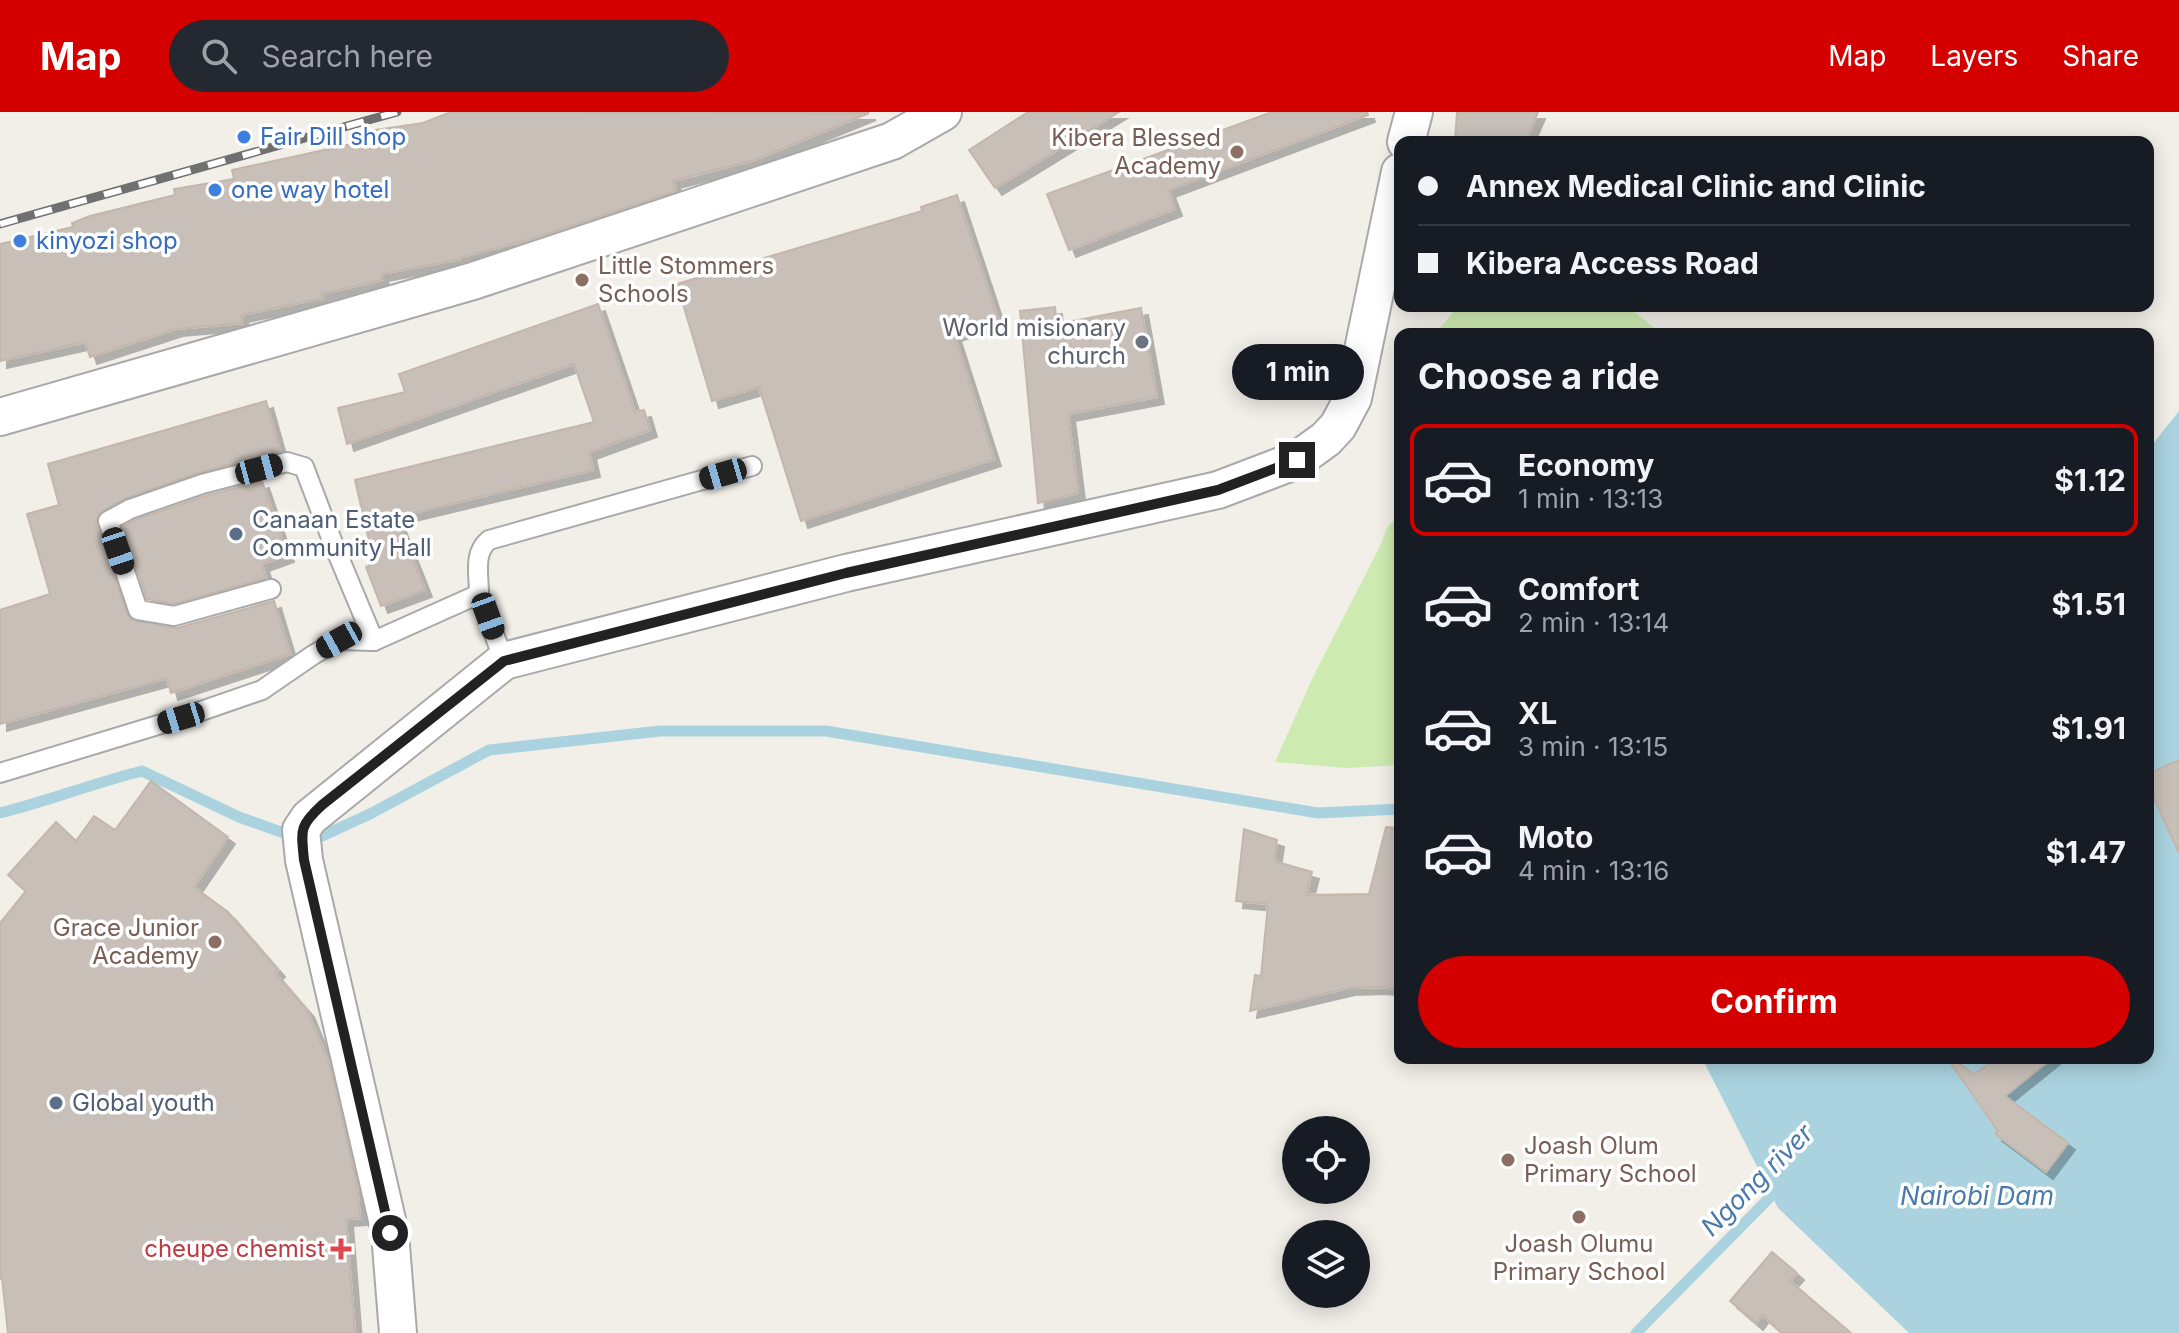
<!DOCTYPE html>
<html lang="en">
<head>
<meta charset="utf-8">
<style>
  :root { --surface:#171b24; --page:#242831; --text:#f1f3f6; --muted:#9ea1a6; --line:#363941; --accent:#d40000 }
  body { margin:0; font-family:Inter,sans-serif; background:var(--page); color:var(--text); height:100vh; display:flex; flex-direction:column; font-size:30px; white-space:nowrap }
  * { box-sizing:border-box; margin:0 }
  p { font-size:26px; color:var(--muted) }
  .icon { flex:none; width:44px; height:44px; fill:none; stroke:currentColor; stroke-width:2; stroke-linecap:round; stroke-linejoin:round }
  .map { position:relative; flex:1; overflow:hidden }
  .side { position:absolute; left:1394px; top:216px; width:760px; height:736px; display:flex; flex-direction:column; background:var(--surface); border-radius:16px; box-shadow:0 4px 20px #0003 }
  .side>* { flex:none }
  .guide { position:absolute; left:1394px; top:24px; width:760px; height:176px; border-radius:16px; box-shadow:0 4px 20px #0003; display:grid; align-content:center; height:176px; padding:0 24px; background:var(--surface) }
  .controls { position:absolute; left:1282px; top:1004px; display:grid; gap:16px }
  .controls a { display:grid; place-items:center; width:88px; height:88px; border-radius:50%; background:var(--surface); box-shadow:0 4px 20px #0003; font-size:40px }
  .end { position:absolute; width:36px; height:36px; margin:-18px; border:10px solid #222; background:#fff; box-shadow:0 0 0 4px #fff }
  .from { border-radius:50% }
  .bubble { position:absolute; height:56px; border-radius:28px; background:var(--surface); box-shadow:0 4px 20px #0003; font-size:26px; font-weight:700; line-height:56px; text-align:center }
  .car { position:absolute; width:24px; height:48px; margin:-24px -12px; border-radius:10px; box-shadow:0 0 6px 2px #0007; background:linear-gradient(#222 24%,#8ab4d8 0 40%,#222 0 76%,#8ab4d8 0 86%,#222 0) }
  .guide b { display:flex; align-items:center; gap:28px; height:76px; font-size:30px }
  .guide b+b { border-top:2px solid var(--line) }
  .guide i { width:20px; height:20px; background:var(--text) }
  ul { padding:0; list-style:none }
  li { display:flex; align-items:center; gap:24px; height:112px; margin:0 16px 12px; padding:0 8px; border:4px solid transparent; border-radius:16px }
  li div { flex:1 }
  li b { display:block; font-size:30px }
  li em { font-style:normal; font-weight:700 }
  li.selected { border-color:var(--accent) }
  li>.icon { width:72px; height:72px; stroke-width:1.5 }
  h2 { padding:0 24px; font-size:36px; line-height:96px }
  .action { display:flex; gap:16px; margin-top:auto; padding:16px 24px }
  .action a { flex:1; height:92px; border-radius:48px; background:var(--accent); color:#fff; font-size:32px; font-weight:700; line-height:92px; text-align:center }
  header { display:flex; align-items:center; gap:48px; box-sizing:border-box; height:112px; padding:0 40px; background:var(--accent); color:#fff }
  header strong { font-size:38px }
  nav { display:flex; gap:44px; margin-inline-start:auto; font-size:28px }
  .search { width:560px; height:72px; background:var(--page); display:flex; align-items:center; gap:20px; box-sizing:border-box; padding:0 28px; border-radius:44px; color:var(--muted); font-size:30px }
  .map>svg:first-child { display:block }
  .grass { fill:#cdebb0 }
  .water { fill:#aad3df }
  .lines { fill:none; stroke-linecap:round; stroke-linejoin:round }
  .stream { stroke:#aad3df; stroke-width:11 }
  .building { fill:#c7bfb8; stroke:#c4b6ab; stroke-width:2; filter:url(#shadow) }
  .lane-casing { stroke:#a9a9a9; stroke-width:22 }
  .street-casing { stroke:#a9a9a9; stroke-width:40 }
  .lane { stroke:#fff; stroke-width:18 }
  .street { stroke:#fff; stroke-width:36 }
  .rail-casing { stroke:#707070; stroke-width:9 }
  .rail { stroke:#fff; stroke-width:6; stroke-dasharray:18; stroke-linecap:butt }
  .route { stroke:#222; stroke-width:10 }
  .shop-dot { fill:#3f7fe0; stroke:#fff; stroke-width:3 }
  .education-dot { fill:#8d6e63; stroke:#fff; stroke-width:3 }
  .worship-dot { fill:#6b7280; stroke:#fff; stroke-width:3 }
  .service-dot { fill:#5c6f8a; stroke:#fff; stroke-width:3 }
  .health-dot { fill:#e0444e; stroke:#fff; stroke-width:3 }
  .labels { text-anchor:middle; stroke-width:7; stroke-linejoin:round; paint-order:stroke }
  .shop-label { font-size:24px; fill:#366cbe; stroke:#fff; text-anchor:start }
  .education-label { font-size:24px; fill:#785e54; stroke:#fff; text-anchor:end }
  .worship-label { font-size:24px; fill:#5b616d; stroke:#fff; text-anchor:end }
  .service-label { font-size:24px; fill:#4e5e75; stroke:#fff; text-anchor:start }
  .health-label { font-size:24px; fill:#be3a42; stroke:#fff; text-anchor:end }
  .water-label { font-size:26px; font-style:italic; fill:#4a7aab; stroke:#fff }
</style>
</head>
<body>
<header>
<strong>Map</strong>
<div class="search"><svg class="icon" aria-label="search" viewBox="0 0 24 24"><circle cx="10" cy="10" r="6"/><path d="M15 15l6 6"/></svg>Search here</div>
<nav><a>Map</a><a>Layers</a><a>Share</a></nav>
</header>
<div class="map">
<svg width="2179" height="1221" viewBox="0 0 2179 1221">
  <defs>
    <filter id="shadow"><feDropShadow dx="7" dy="7" stdDeviation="0" flood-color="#0004"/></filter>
  </defs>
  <rect width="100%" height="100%" fill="#f2efe9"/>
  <g class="grass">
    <path d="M1458,194H1627L1662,222H1435Z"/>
    <path d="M1400,403V653L1347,656L1275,650L1313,565L1380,434L1388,414Z"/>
  </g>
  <path class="water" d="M2179,299V1221H1909L1778,1096L1702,946H2148V338Z"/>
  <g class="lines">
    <g class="stream">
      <path d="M0,701C48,689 94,671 142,659L239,705L309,730L370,702L489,638L660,619H826L1318,701L1400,697"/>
      <path d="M1636,1221L1782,1073"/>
    </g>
  </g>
  <g class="building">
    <path d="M451,0L869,1L754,48L673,69L676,79L535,126L461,145V147L381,162L382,168L321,182L323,186L241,203L242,211L176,217L90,245L85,230L0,249V132L73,115L72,111L90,104L175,83L174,77L234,67L232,58L370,28L368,19L423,11Z"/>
    <path d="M1028,0H1119L995,76L969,38Z"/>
    <path d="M1272,0H1367L1368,3L1168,78L1175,97L1069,138L1047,82Z"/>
    <path d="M1457,0H1538L1525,30H1455Z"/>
    <path d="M957,83L998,207L954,222L994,347L801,409L759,275L712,289L677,172L922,99L921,95Z"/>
    <path d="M598,192L635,300L644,298L650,318L589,340L593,358L396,405L425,478L381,494L366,455L374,451L355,368L594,310L574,252L347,332L338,296L405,280L399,262Z"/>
    <path d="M1055,195L1057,212L1141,196L1157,285L1068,302L1078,381L1038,391L1020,199Z"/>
    <path d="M266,289L280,339L198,361L126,386L102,399L98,403L96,412L127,502L131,508L177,516L274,489L290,542L171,581L167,566L0,612V498L50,482L27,402L59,393L48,352Z"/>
    <path d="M262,369L287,443L262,452L266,466L173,492L147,487L123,415L135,408L205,384Z"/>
    <path d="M2179,648V741L2148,673V662Z"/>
    <path d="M151,669L228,725L194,775L228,800L278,858L275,861L307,898L330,954L357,1072L360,1106L346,1107L355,1221H8L2,1166L0,1167V811L26,779L8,763L56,710L76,729L94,704L115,718Z"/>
    <path d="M1386,715L1397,716L1396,825L1400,827L1397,877L1380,875L1348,876L1250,899L1255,863L1261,864L1268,792L1236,789L1244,717L1277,728L1274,749L1312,760L1306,783L1369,782Z"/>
    <path d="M1998,946H2052L2005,984L2068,1031L2046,1060L1995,1022L1998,1019L1950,950L1953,947L1974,962Z"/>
    <path d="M1772,1140L1797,1161L1790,1169L1851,1221H1782L1762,1203L1756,1211L1730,1189Z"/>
  </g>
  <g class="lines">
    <g class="lane-casing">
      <g id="lane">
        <path d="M271,477L174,504L138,498L108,409L130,397L202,372L287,350L304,355L333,431L374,529"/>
        <path d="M479,482C479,462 473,441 489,428L752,354"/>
        <path d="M0,661L181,606L262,578L313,543L339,528L374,529L479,482L504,549"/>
      </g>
    </g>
    <g class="street-casing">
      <g id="street">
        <path d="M1406,30L1414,0"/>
        <path d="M0,305L473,169L892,29L943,0"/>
        <path d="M398,1221L390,1121L304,748L301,718L309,706L504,549L846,461L1218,378L1297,348L1326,327L1338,314L1353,286L1400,60"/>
      </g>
    </g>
    <use href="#lane" class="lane"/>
    <use href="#street" class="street"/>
    <g class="rail-casing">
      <path id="rail" d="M0,112L397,0"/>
    </g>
    <use href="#rail" class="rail"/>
  </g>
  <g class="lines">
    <path class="route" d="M390,1121L304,748C301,718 299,714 322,693L504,549L846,461L1218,378L1297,348"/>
  </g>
  <g class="shop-dot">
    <circle cx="244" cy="25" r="8"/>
    <circle cx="215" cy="78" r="8"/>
    <circle cx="20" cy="129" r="8"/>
  </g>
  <g class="education-dot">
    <circle cx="1237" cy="40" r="8"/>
    <circle cx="582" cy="168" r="8"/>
    <circle cx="215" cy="830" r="8"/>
    <circle cx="1508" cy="1048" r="8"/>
    <circle cx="1579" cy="1105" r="8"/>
  </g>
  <circle class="worship-dot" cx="1142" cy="230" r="8"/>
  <g class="service-dot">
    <circle cx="236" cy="422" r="8"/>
    <circle cx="56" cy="991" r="8"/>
  </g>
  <path class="health-dot" d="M337 1125h8v8h8v8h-8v8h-8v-8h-8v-8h8z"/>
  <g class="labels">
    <g class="shop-label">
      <text x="260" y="33">Fair Dill shop</text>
      <text x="231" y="86">one way hotel</text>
      <text x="36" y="137">kinyozi shop</text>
    </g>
    <g class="education-label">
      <text x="1221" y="34">Kibera Blessed<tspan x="1221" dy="28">Academy</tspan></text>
      <text x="598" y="162" text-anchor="start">Little Stommers<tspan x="598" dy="28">Schools</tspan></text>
      <text x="199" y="824">Grace Junior<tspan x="199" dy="28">Academy</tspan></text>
      <text x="1524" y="1042" text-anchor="start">Joash Olum<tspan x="1524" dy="28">Primary School</tspan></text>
      <text x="1579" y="1140" text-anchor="middle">Joash Olumu<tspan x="1579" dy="28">Primary School</tspan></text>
    </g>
    <g class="worship-label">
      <text x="1126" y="224">World misionary<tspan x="1126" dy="28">church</tspan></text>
    </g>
    <g class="service-label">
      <text x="252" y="416">Canaan Estate<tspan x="252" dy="28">Community Hall</tspan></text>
      <text x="72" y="999">Global youth</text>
    </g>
    <g class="health-label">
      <text x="325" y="1145">cheupe chemist</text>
    </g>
    <g class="water-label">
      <text transform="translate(1757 1068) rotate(-45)" y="9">Ngong river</text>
      <text x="1977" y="1093">Nairobi Dam</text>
    </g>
  </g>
</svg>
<div class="controls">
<a><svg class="icon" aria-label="locate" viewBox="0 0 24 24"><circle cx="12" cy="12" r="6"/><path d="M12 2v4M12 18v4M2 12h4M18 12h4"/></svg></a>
<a><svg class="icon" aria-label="layers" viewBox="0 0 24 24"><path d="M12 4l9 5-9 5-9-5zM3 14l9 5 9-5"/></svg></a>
</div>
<i class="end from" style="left:390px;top:1121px"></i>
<i class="end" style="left:1297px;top:348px"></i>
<div class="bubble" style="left:1232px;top:232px;width:132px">1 min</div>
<i class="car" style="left:259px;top:357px;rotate:75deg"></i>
<i class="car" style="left:723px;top:362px;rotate:254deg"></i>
<i class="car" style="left:118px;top:439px;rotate:161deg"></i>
<i class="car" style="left:488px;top:504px;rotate:160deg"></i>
<i class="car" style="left:339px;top:528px;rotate:241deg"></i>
<i class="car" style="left:181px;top:606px;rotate:253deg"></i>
<div class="guide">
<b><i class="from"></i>Annex Medical Clinic and Clinic</b>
<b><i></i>Kibera Access Road</b>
</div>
<section class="side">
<h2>Choose a ride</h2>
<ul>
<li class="selected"><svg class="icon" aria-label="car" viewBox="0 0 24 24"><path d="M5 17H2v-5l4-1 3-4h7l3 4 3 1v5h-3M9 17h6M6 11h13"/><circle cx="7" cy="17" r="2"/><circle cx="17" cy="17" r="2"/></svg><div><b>Economy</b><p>1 min · 13:13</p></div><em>$1.12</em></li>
<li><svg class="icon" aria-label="car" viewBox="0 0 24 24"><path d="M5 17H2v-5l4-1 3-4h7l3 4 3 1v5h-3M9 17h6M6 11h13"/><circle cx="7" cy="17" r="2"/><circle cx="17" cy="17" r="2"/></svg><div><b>Comfort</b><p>2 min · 13:14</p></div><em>$1.51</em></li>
<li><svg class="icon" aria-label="car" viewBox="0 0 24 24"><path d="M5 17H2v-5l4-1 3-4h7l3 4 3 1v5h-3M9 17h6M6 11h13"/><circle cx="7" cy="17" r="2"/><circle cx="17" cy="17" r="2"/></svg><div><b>XL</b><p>3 min · 13:15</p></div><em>$1.91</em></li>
<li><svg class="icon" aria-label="car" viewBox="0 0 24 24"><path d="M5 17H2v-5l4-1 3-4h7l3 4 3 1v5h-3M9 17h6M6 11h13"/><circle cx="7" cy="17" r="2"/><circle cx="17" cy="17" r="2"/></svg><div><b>Moto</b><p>4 min · 13:16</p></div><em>$1.47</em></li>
</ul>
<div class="action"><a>Confirm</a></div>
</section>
</div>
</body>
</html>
